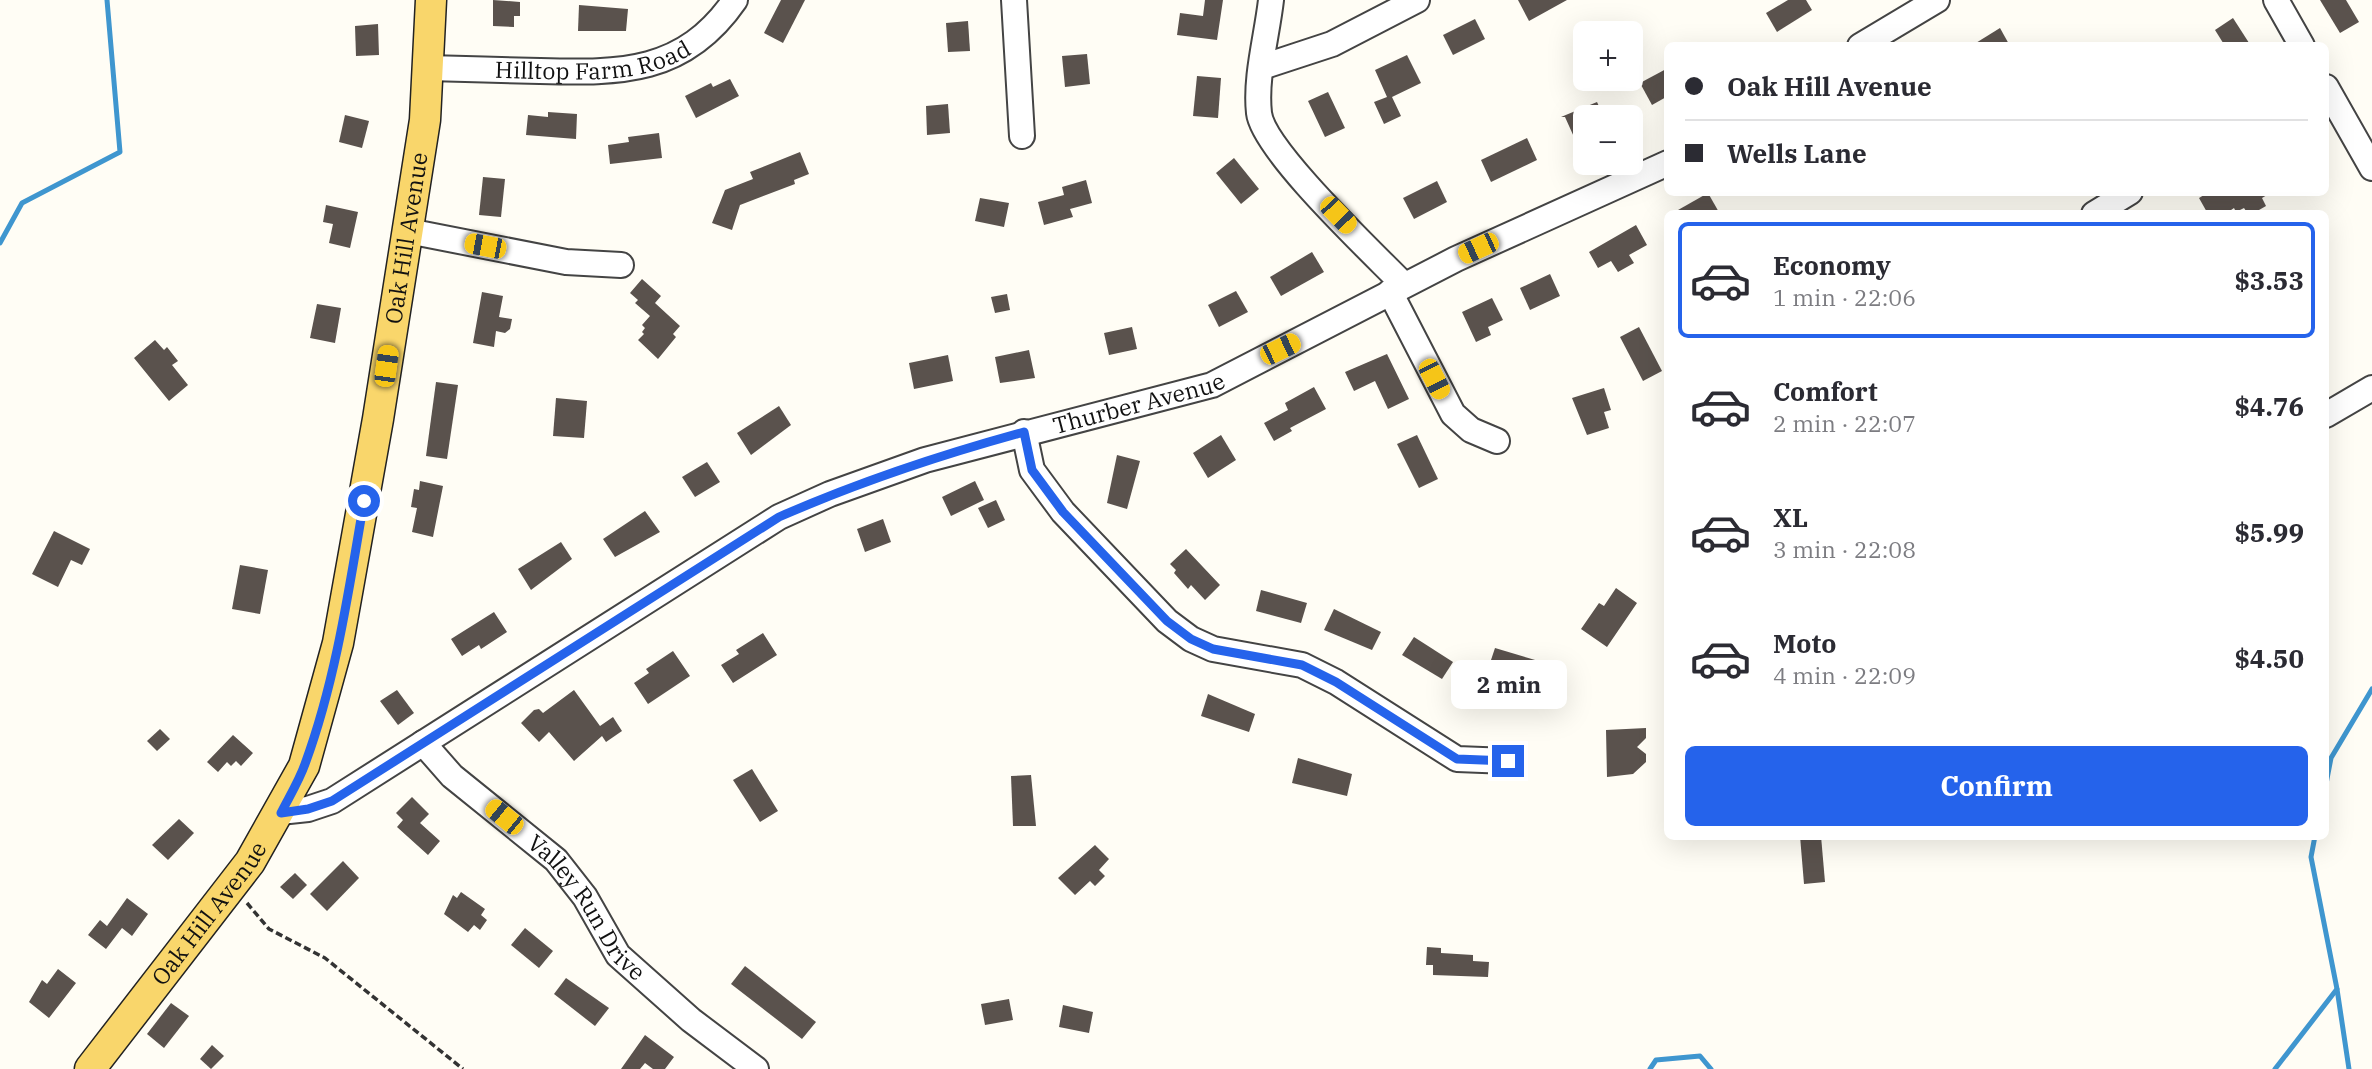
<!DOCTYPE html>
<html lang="en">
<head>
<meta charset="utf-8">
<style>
  :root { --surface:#fff; --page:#f2f2f3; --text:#2b2b33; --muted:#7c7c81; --line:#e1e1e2; --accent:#2563eb }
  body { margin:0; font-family:"IBM Plex Serif",serif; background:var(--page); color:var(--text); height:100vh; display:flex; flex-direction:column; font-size:26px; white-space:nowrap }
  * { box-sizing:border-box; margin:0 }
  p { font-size:23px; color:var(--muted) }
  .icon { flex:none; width:38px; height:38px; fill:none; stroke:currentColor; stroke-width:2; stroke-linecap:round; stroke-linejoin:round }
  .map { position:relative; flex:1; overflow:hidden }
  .panel { position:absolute; left:1664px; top:210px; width:665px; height:630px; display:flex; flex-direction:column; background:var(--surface); border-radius:10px; box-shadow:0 7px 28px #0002 }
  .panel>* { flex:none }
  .banner { position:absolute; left:1664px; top:42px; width:665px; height:154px; border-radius:10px; box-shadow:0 7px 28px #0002; display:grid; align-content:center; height:154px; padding:0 21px; background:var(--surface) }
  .fabs { position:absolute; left:1573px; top:21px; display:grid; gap:14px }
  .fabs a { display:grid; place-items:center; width:70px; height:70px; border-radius:10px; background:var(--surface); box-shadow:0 7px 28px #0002; font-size:35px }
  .end { position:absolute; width:32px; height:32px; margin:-16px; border:9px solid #2563eb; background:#fff; box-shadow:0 0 0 4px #fff }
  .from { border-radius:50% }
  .bubble { position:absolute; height:49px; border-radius:10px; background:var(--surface); box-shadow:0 7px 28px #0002; font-size:23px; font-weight:700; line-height:49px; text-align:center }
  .car { position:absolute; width:21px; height:42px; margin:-21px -10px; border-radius:9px; box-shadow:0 0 5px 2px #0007; background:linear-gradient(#f5c518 24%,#345 0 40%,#f5c518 0 76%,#345 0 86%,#f5c518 0) }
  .banner b { display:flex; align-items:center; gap:24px; height:66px; font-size:26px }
  .banner b+b { border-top:2px solid var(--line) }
  .banner i { width:18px; height:18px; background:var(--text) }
  ul { padding:12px 0 0; list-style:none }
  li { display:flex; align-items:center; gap:21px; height:116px; margin:0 14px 10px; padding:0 7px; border:4px solid transparent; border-radius:10px }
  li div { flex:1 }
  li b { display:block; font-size:26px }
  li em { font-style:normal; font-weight:700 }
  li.current { border-color:var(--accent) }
  li>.icon { width:63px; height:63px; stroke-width:1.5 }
  .button { display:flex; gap:14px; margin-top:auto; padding:14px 21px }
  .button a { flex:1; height:80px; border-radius:10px; background:var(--accent); color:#fff; font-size:28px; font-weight:700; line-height:80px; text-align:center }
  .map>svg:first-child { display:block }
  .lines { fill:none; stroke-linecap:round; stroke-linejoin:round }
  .stream { stroke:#3f96cf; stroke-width:5 }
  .building { fill:#5a524d }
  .minor-casing { stroke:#444; stroke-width:28 }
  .major-casing { stroke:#222; stroke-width:33 }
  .path { stroke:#333; stroke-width:3.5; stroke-dasharray:7 3.5; stroke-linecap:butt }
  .minor { stroke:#fff; stroke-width:24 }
  .major { stroke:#f9d66b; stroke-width:30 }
  .route { stroke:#2563eb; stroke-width:9 }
  .labels { text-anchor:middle; stroke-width:7; stroke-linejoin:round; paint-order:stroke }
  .street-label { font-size:23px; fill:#111; stroke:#fff }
</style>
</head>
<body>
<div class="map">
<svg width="2372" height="1069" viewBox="0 0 2372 1069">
  <rect width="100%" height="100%" fill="#fffdf5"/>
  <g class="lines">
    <g class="stream">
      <path d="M0,243L22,203L120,152L107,0"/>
      <path d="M2326,784L2331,758L2372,689"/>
      <path d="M2337,989L2349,1069"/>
      <path d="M1650,1069L1656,1060L1700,1056L1711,1069"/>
      <path d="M2275,1069L2337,989L2311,857L2315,836"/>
    </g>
  </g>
  <g class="building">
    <path d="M493,0L520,2V16H514V27L493,26Z"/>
    <path d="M781,0H805L783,43L764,33Z"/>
    <path d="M1205,0H1223L1217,40L1177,35L1180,13L1203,16Z"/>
    <path d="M1518,0H1567L1529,21Z"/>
    <path d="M1788,0H1806L1812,10L1777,32L1766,13Z"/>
    <path d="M2320,0H2346L2359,22L2340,33Z"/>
    <path d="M579,5L628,9L626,31H578Z"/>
    <path d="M2233,18L2251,46H2225L2215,30Z"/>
    <path d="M1475,19L1485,39L1453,55L1443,35Z"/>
    <path d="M968,21L970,51L948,52L946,23Z"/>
    <path d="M378,24L379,55L356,56L355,26Z"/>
    <path d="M2000,28L2010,46H1971Z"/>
    <path d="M1087,54L1090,84L1065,87L1062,56Z"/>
    <path d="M1407,55L1421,83L1392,97L1401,116L1384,124L1374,102L1387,97L1375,70Z"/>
    <path d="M1668,68V96L1652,105L1640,83Z"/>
    <path d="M1197,76L1221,78L1218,118L1193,116Z"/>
    <path d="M730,79L739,96L696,118L685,96L711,83L713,87Z"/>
    <path d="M1328,92L1345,128L1325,137L1308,101Z"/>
    <path d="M1597,102L1604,117H1586V132L1574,137L1565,117H1561Z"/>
    <path d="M948,104L950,133L927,135L926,106Z"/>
    <path d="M548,112L577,114L576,139L526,135L528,115L548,117Z"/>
    <path d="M345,115L369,121L362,148L339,142Z"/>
    <path d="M659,133L662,158L610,164L608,145L629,142L628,137Z"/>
    <path d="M1527,138L1537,160L1491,182L1481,160Z"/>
    <path d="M800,152L809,174L794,180L795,184L740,205L732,230L712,223L725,190L753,179L750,172Z"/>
    <path d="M1234,158L1259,189L1241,204L1216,173Z"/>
    <path d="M483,177L505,179L501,217L479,215Z"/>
    <path d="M1086,180L1092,203L1070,209L1073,217L1044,225L1038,202L1064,195L1062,187Z"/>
    <path d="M1437,181L1447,202L1414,219L1403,198Z"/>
    <path d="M2209,192H2272L2262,198L2266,206L2252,214H2248L2244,208L2236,212L2234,208L2225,214H2208L2199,198Z"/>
    <path d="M1708,193L1720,214H1671Z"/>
    <path d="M980,198L1009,203L1004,227L975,221Z"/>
    <path d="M326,205L358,212L350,248L329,243L333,224L323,222Z"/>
    <path d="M1636,225L1647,245L1629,255L1634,263L1618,272L1611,261L1598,268L1589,252Z"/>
    <path d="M1312,252L1324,272L1281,296L1270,277Z"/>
    <path d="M1550,274L1560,296L1530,310L1520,288Z"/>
    <path d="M642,279L661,296L655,303L680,326L673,334L676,337L658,359L638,340L644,334L642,332L645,328L642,325L650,316L635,303L638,300L630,293Z"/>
    <path d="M1236,291L1248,312L1219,327L1208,305Z"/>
    <path d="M482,292L503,296L499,317L512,319L510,329L505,333L496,331L494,347L473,343Z"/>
    <path d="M1007,294L1010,310L995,313L991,297Z"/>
    <path d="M1492,298L1503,320L1488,327L1491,335L1476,342L1462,312Z"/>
    <path d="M317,304L341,308L335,343L310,338Z"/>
    <path d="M1132,327L1137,349L1109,355L1104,333Z"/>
    <path d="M1639,327L1662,371L1643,381L1620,337Z"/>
    <path d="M155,340L164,350L167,347L178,361L172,365L188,385L169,401L134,358Z"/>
    <path d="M1029,350L1035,378L1000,383L995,357Z"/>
    <path d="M1387,354L1409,399L1388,409L1375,381L1354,391L1345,372Z"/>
    <path d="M948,355L953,381L914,389L909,363Z"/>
    <path d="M436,382L458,385L447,459L426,456Z"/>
    <path d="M1314,387L1326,409L1290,428L1292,431L1274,441L1264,423L1288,410L1285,403Z"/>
    <path d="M1604,388L1611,410L1604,412L1609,428L1587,435L1572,398Z"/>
    <path d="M556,398L587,401L584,438L553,436Z"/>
    <path d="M779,406L791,425L751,455L737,433Z"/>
    <path d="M1221,435L1236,460L1208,478L1193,453Z"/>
    <path d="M1417,435L1438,479L1419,488L1397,444Z"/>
    <path d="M1117,455L1140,461L1127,509L1107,503Z"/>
    <path d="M707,462L720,482L695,497L682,477Z"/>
    <path d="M420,481L443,486L433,537L412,532L417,508L411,507L414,489L419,490Z"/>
    <path d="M975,481L984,500L951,516L942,497Z"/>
    <path d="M996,500L1005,520L988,528L978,508Z"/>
    <path d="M645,511L660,532L615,557L603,539Z"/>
    <path d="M883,519L891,542L865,552L857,529Z"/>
    <path d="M54,531L90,549L82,565L71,560L58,587L32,574Z"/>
    <path d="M561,542L572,559L531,590L518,569Z"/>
    <path d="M1186,549L1220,585L1205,600L1191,585L1188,589L1174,573L1176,570L1170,564Z"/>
    <path d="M240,565L268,570L260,614L232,609Z"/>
    <path d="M1616,588L1637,603L1607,647L1581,629L1599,603L1604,606Z"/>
    <path d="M1261,590L1307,603L1301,623L1256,611Z"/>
    <path d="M1334,609L1381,632L1372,650L1324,630Z"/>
    <path d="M494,612L507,632L481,649L479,645L462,656L451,639Z"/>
    <path d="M763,633L777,655L733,683L721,665L739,654L736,650Z"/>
    <path d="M1414,637L1453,662L1442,679L1402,655Z"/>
    <path d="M1495,648L1542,662L1537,680L1488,669Z"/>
    <path d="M673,651L690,676L648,704L634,683L649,673L646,669Z"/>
    <path d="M397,690L414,713L398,725L380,701Z"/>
    <path d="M574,690L600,726L613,717L622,731L606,742L602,736L574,761L549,732L539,742L521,723L534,710L539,709L543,713Z"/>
    <path d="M1208,694L1255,714L1249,732L1201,716Z"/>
    <path d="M1646,728V738L1637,747L1646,754V762L1633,774L1607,777L1606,730Z"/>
    <path d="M160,729L170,739L157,751L147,741Z"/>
    <path d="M233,735L253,753L241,766L236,761L231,766L227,762L218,772L207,762Z"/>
    <path d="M1298,758L1352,774L1347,796L1292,783Z"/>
    <path d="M752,769L778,811L760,822L733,780Z"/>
    <path d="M1031,775L1036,826H1013L1011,776Z"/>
    <path d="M412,797L429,814L420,823L440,841L428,855L397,827L403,820L396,813Z"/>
    <path d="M179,819L194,833L168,860L152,845Z"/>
    <path d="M1800,836H1821L1825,882L1804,884Z"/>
    <path d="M1095,845L1109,859L1099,870L1105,876L1095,886L1090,881L1075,895L1058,878Z"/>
    <path d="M343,861L359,878L327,911L310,894Z"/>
    <path d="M295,873L307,885L293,899L280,887Z"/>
    <path d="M461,892L485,909L481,915L487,920L480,930L474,925L468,932L444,914L453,895L457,898Z"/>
    <path d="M127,898L148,914L132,936L122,928L106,949L88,935L100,920L107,926Z"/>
    <path d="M525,928L553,951L539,968L511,945Z"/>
    <path d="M1427,947L1441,948V953L1473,955V961L1489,962L1488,977L1433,975V965H1426Z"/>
    <path d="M745,966L816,1022L802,1039L731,984Z"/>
    <path d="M58,969L76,983L49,1018L29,1002L42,980L47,984Z"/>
    <path d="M566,978L609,1008L595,1026L554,994Z"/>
    <path d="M1009,999L1013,1020L985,1025L981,1004Z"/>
    <path d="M171,1003L189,1016L164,1048L147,1034Z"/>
    <path d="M1063,1005L1093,1012L1089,1033L1059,1027Z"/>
    <path d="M645,1035L674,1057L665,1069H653L645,1063L640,1069H621Z"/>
    <path d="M212,1045L224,1056L211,1069L200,1059Z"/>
  </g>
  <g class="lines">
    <g class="minor-casing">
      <g id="minor">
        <path d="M1014,0L1022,136"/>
        <path d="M1271,0C1267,36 1255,77 1259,113C1263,150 1374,254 1404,285"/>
        <path d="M2276,0L2302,46"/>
        <path d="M1860,46L1937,0"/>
        <path d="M1262,67L1332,44L1417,0"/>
        <path id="s1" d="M428,68C465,69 503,70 540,71C621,73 684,74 735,0"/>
        <path d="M2326,87L2372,168"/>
        <path d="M2094,214L2130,192"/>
        <path d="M408,231L566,262L621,265"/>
        <path d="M1390,292L1453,414L1471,430L1497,441"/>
        <path d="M2326,415L2372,388"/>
        <path d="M1024,432L1032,470L1063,512L1167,621L1191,639L1213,649L1302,665L1336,682L1457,759L1508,761"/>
        <path id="s2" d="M423,743L452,776L556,860L585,897L618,955L691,1020L756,1069"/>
        <path id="s3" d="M280,812L308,809L332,801L779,517L830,494L925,460L1212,385L1456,259L1668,163"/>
      </g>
    </g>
    <g class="major-casing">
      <g id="major">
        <path id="s4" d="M90,1069L250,862L304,766L338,643L378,419L425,120L431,0"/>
      </g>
    </g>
    <path class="path" d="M247,903L269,929L325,958L463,1069"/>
    <use href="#minor" class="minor"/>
    <use href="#major" class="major"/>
  </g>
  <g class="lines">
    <path class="route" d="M364,501C349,589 336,680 305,764C299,781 289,797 281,813L308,809L332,801L779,517C859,482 940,455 1024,432L1032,470L1063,512L1167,621L1191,639L1213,649L1302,665L1336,682L1457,759L1508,761"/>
  </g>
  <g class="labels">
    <g class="street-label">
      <text dy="8" stroke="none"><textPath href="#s1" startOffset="166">Hilltop Farm Road</textPath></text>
      <text dy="8" stroke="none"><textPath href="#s4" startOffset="910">Oak Hill Avenue</textPath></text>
      <text dy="8" stroke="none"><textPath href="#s3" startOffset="961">Thurber Avenue</textPath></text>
      <text dy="8" stroke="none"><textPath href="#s2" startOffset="234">Valley Run Drive</textPath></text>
      <text dy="8" stroke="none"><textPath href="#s4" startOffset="196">Oak Hill Avenue</textPath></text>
    </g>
  </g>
</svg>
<div class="fabs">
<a>+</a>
<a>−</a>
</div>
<i class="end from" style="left:364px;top:501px"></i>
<i class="end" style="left:1508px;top:761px"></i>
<div class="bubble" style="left:1451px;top:660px;width:116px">2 min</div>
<i class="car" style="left:1338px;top:215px;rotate:136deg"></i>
<i class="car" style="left:485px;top:246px;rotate:281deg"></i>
<i class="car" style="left:1478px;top:248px;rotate:245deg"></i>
<i class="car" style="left:1280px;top:349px;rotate:64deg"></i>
<i class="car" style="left:386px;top:366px;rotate:8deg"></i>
<i class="car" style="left:1434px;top:379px;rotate:153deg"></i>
<i class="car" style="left:504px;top:817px;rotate:309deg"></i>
<div class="banner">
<b><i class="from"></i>Oak Hill Avenue</b>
<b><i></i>Wells Lane</b>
</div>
<section class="panel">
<ul>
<li class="current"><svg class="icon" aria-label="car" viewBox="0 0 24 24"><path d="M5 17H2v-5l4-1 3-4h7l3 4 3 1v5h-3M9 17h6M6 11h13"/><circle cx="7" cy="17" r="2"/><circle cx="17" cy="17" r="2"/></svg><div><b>Economy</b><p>1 min · 22:06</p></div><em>$3.53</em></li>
<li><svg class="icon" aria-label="car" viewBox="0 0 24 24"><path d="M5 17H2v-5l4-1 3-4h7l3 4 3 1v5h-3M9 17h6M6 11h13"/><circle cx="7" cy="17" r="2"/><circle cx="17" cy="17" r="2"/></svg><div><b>Comfort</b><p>2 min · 22:07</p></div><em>$4.76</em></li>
<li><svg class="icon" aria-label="car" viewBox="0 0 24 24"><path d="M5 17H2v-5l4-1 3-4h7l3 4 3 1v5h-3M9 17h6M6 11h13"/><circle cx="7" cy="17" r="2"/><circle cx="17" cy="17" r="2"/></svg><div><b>XL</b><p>3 min · 22:08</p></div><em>$5.99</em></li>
<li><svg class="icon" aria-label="car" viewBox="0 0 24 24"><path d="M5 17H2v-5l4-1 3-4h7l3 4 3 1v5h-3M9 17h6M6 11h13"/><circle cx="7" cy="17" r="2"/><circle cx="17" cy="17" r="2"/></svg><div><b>Moto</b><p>4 min · 22:09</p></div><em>$4.50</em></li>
</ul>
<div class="button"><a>Confirm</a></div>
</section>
</div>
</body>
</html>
